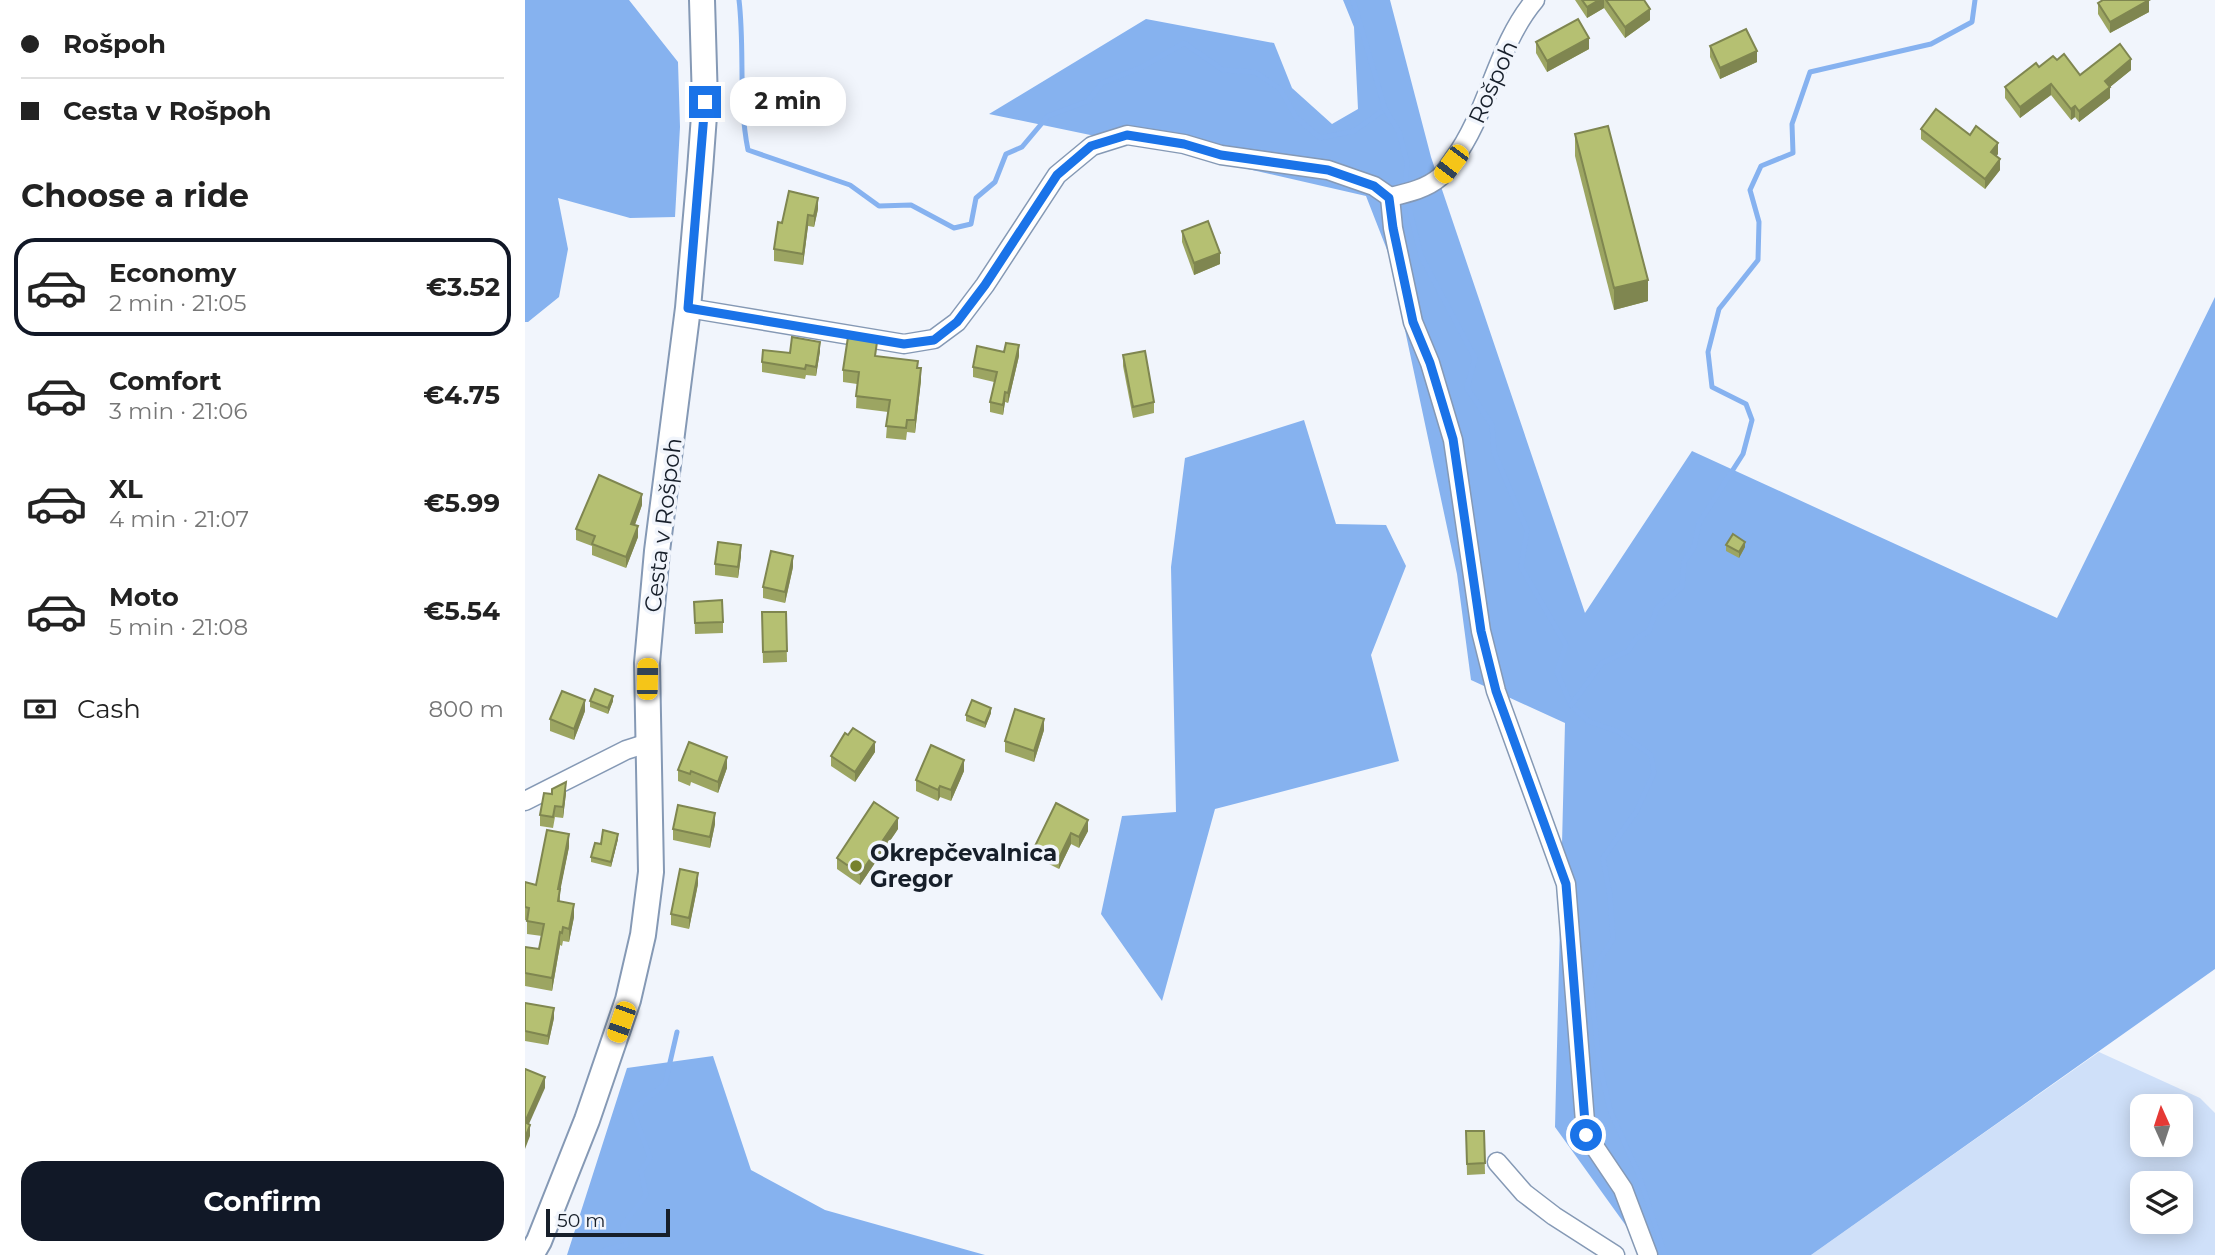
<!DOCTYPE html>
<html lang="en">
<head>
<meta charset="utf-8">
<style>
  :root { --surface:#fff; --page:#f6f6f6; --text:#222; --muted:#767676; --line:#e0e0e0; --accent:#111827 }
  body { margin:0; font-family:Montserrat,sans-serif; background:var(--page); color:var(--text); height:100vh; display:flex; flex-direction:column; font-size:26px; white-space:nowrap }
  * { box-sizing:border-box; margin:0 }
  p { font-size:23px; color:var(--muted) }
  .icon { flex:none; width:38px; height:38px; fill:none; stroke:currentColor; stroke-width:2; stroke-linecap:round; stroke-linejoin:round }
  .map { position:relative; flex:1; overflow:hidden }
  .side { display:flex; flex-direction:column; background:var(--surface); width:525px }
  .side>* { flex:none }
  .top-card { display:grid; align-content:center; height:154px; padding:0 21px; background:var(--surface) }
  .needle { width:46px; rotate:357deg }
  .tools { position:absolute; left:1605px; top:1094px; display:grid; gap:14px }
  .tools a { display:grid; place-items:center; width:63px; height:63px; border-radius:14px; background:var(--surface); box-shadow:0 4px 18px #0003; font-size:35px }
  .scale { position:absolute; left:21px; bottom:18px; width:124px; box-sizing:border-box; padding-left:7px; border:4px solid #171f2a; border-top:0; font-size:19px; line-height:24px; white-space:nowrap; color:#171f2a; -webkit-text-stroke:5px #f1f5fc; paint-order:stroke }
  .end { position:absolute; width:32px; height:32px; margin:-16px; border:9px solid #1a73e8; background:#fff; box-shadow:0 0 0 4px #fff }
  .from { border-radius:50% }
  .bubble { position:absolute; height:49px; border-radius:21px; background:var(--surface); box-shadow:0 4px 18px #0003; font-size:23px; font-weight:700; line-height:49px; text-align:center }
  .car { position:absolute; width:21px; height:42px; margin:-21px -10px; border-radius:9px; box-shadow:0 0 5px 2px #0007; background:linear-gradient(#f5c518 24%,#345 0 40%,#f5c518 0 76%,#345 0 86%,#f5c518 0) }
  .top-card b { display:flex; align-items:center; gap:24px; height:66px; font-size:26px }
  .top-card b+b { border-top:2px solid var(--line) }
  .top-card i { width:18px; height:18px; background:var(--text) }
  ul { padding:0; list-style:none }
  li { display:flex; align-items:center; gap:21px; height:98px; margin:0 14px 10px; padding:0 7px; border:4px solid transparent; border-radius:21px }
  li div { flex:1 }
  li b { display:block; font-size:26px }
  li em { font-style:normal; font-weight:700 }
  li.selected { border-color:var(--accent) }
  li>.icon { width:63px; height:63px; stroke-width:1.5 }
  h2 { padding:0 21px; font-size:32px; line-height:84px }
  .pay { display:flex; align-items:center; gap:18px; height:77px; padding:0 21px; font-size:26px }
  .pay p { margin-inline-start:auto }
  .button { display:flex; gap:14px; margin-top:auto; padding:14px 21px }
  .button a { flex:1; height:80px; border-radius:21px; background:var(--accent); color:#fff; font-size:28px; font-weight:700; line-height:80px; text-align:center }
  main { display:flex; flex:1; min-height:0 }
  .map>svg:first-child { display:block }
  .green { fill:#cfe0f9; fill-rule:evenodd }
  .forest { fill:#86b2ef }
  .lines { fill:none; stroke-linecap:round; stroke-linejoin:round }
  .stream { stroke:#86b2f0; stroke-width:5 }
  .street-casing { stroke:#8599b5; stroke-width:21 }
  .secondary-casing { stroke:#8599b5; stroke-width:28 }
  .street { stroke:#fff; stroke-width:18 }
  .secondary { stroke:#fff; stroke-width:24 }
  .wall { fill:#9ca562 }
  .shaded-wall { fill:#7f8650 }
  .building { fill:#b5c072; stroke:#7f8650; stroke-width:2 }
  .route { stroke:#1a73e8; stroke-width:9 }
  .poi-dot { fill:#77812d; stroke:#f1f5fc; stroke-width:2.5 }
  .labels { text-anchor:middle; stroke-width:7; stroke-linejoin:round; paint-order:stroke }
  .street-label { font-size:23px; fill:#171f2a; stroke:#f1f5fc }
  .poi-label { font-size:23px; font-weight:bold; fill:#171f2a; stroke:#f1f5fc; text-anchor:start }
</style>
</head>
<body>
<main>
<section class="side">
<div class="top-card">
<b><i class="from"></i>Rošpoh</b>
<b><i></i>Cesta v Rošpoh</b>
</div>
<h2>Choose a ride</h2>
<ul>
<li class="selected"><svg class="icon" aria-label="car" viewBox="0 0 24 24"><path d="M5 17H2v-5l4-1 3-4h7l3 4 3 1v5h-3M9 17h6M6 11h13"/><circle cx="7" cy="17" r="2"/><circle cx="17" cy="17" r="2"/></svg><div><b>Economy</b><p>2 min · 21:05</p></div><em>€3.52</em></li>
<li><svg class="icon" aria-label="car" viewBox="0 0 24 24"><path d="M5 17H2v-5l4-1 3-4h7l3 4 3 1v5h-3M9 17h6M6 11h13"/><circle cx="7" cy="17" r="2"/><circle cx="17" cy="17" r="2"/></svg><div><b>Comfort</b><p>3 min · 21:06</p></div><em>€4.75</em></li>
<li><svg class="icon" aria-label="car" viewBox="0 0 24 24"><path d="M5 17H2v-5l4-1 3-4h7l3 4 3 1v5h-3M9 17h6M6 11h13"/><circle cx="7" cy="17" r="2"/><circle cx="17" cy="17" r="2"/></svg><div><b>XL</b><p>4 min · 21:07</p></div><em>€5.99</em></li>
<li><svg class="icon" aria-label="car" viewBox="0 0 24 24"><path d="M5 17H2v-5l4-1 3-4h7l3 4 3 1v5h-3M9 17h6M6 11h13"/><circle cx="7" cy="17" r="2"/><circle cx="17" cy="17" r="2"/></svg><div><b>Moto</b><p>5 min · 21:08</p></div><em>€5.54</em></li>
</ul>
<div class="pay"><svg class="icon" aria-label="cash" viewBox="0 0 24 24"><path d="M3 7h18v10H3z"/><circle cx="12" cy="12" r="2"/></svg>Cash<p>800 m</p></div>
<div class="button"><a>Confirm</a></div>
</section>
<div class="map">
<svg width="1690" height="1255" viewBox="0 0 1690 1255">
  <rect width="100%" height="100%" fill="#f1f5fc"/>
  <path class="green" d="M1574,1052L1675,1098L1690,1113V1255H1286ZM1617,1106H1656V1144H1617ZM1617,1183H1656V1222H1617Z"/>
  <g class="forest">
    <path d="M0,0H104L153,62L155,127L150,217L105,218L33,198L43,249L34,297L3,322H0Z"/>
    <path d="M818,0H865L906,157L1060,613L1167,451L1532,618L1690,297V969L1286,1255H1122L1030,1127L1040,723L946,680L932,574L864,255L841,196L692,162L656,149L575,137L464,114L621,19L749,43L767,88L807,124L833,109L829,27Z"/>
    <path d="M779,420L811,524L861,525L881,566L846,655L874,761L690,809L637,1001L576,914L597,816L651,812L646,567L660,458Z"/>
    <path d="M188,1056L226,1170L300,1210L460,1255H42L102,1068Z"/>
  </g>
  <g class="lines">
    <g class="stream">
      <path d="M214,0C220,50 213,101 223,150L325,185L354,206L386,205L429,228L446,224L451,198L470,182L481,154L497,147L523,116L563,101L577,83L617,67L659,43L698,70L730,72L755,89L771,117L795,138L829,131L860,109"/>
      <path d="M828,0L860,109L874,132L882,162L880,191L896,256L950,358L942,388L967,425L969,452L1002,530L996,567L1041,645L1032,672L1046,705L1063,721L1094,732L1126,755L1129,773L1111,812L1078,858L1085,896L1088,939L1072,964L1066,987L1074,1062L1085,1110L1114,1175L1140,1255"/>
      <path d="M1046,705L1077,663L1103,651L1111,639L1124,631L1132,608L1157,587L1159,562L1169,547L1174,523L1218,454L1227,420L1221,404L1187,387L1183,352L1194,309L1233,260L1234,222L1225,190L1236,166L1268,153L1267,124L1285,72L1406,44L1447,22L1450,0"/>
      <path d="M79,1255L80,1250L101,1245L98,1225L121,1195L116,1171L125,1158L108,1110L140,1084L152,1032"/>
    </g>
    <g class="street-casing">
      <g id="street">
        <path d="M865,197L868,228L888,322L905,363L928,440L956,631L971,691L1041,884L1061,1134L1098,1189L1123,1255"/>
        <path d="M865,197C882,193 901,189 915,177C920,173 924,166 928,160C964,112 971,46 1010,0"/>
        <path d="M163,308L379,344L409,339L432,322L460,285L532,175L567,146L602,135L659,144L696,155L803,170L849,186L865,197"/>
        <path d="M0,801L101,750L123,743"/>
        <path d="M972,1162L999,1193L1029,1216L1090,1255"/>
      </g>
    </g>
    <g class="secondary-casing">
      <path id="secondary" d="M6,1255L14,1241L62,1120L103,1000L118,935L126,872L122,663L132,551L163,308L175,170L180,102L177,0"/>
    </g>
    <use href="#street" class="street"/>
    <use href="#secondary" class="secondary"/>
  </g>
  <g class="wall">
    <path d="M1050,0H1119L1125,20L1100,38L1079,8L1062,18Z"/>
    <path d="M1573,3L1624,12L1585,33L1573,14Z"/>
    <path d="M1011,42L1064,49L1022,72L1011,53Z"/>
    <path d="M1185,46L1232,62L1195,79L1185,57Z"/>
    <path d="M1514,67L1555,75L1606,70L1585,87V98L1554,122L1550,117L1546,120L1526,95L1495,118L1480,98V87Z"/>
    <path d="M1396,129L1445,135L1473,154L1471,156L1475,170L1460,189L1396,139Z"/>
    <path d="M1050,134L1123,301L1089,310L1050,156Z"/>
    <path d="M293,209L289,227L283,226L278,265L249,261V249L257,223Z"/>
    <path d="M657,231L695,264L669,275L657,242Z"/>
    <path d="M295,351L291,376L281,375L280,379L237,372V362L265,353Z"/>
    <path d="M598,355L629,402V413L608,418L598,366Z"/>
    <path d="M352,356L393,368L396,380L390,433L382,432L381,440L361,438L363,412L331,408L332,384L318,382V370Z"/>
    <path d="M494,356L483,403L480,402L478,415L465,412V402L469,382L448,377V367Z"/>
    <path d="M117,505L110,525L113,537L101,568L67,555V546L51,540V529Z"/>
    <path d="M1201,545L1220,547L1214,558L1201,551Z"/>
    <path d="M216,556L213,578L190,575V564Z"/>
    <path d="M268,567L260,603L238,598V587Z"/>
    <path d="M169,602L198,622V633L170,634Z"/>
    <path d="M261,612L262,662L238,663L237,623Z"/>
    <path d="M65,701H88L83,714L65,707Z"/>
    <path d="M60,711L49,740L25,731V719Z"/>
    <path d="M466,713L460,728L441,721V715Z"/>
    <path d="M519,730L509,762L480,752V741Z"/>
    <path d="M350,752L330,782L306,766V756Z"/>
    <path d="M202,768L193,793L166,782L165,786L153,781V770Z"/>
    <path d="M439,771L426,801L415,797L413,801L391,791V780Z"/>
    <path d="M41,793L38,818L30,817L28,828L15,826V815L27,794Z"/>
    <path d="M531,803L563,831L554,848L546,844L534,869L510,857V846Z"/>
    <path d="M190,824L185,848L148,840V829Z"/>
    <path d="M373,829L335,885L312,869V858Z"/>
    <path d="M93,839L86,867L66,862V857L76,844Z"/>
    <path d="M44,847L35,889V901L49,917L44,942L38,941L37,946L35,945L27,991L0,986V947L14,949L17,936L2,934V921L0,920V882L11,885Z"/>
    <path d="M173,884L164,929L146,925V914Z"/>
    <path d="M0,1003L29,1018L23,1045L0,1041Z"/>
    <path d="M941,1131H959L960,1174L942,1175Z"/>
  </g>
  <g class="shaded-wall">
    <path d="M1074,0H1079V8L1062,18V7Z"/>
    <path d="M1624,0V12L1585,33V22Z"/>
    <path d="M1125,9V20L1100,38V27Z"/>
    <path d="M1064,38V49L1022,72V61Z"/>
    <path d="M1232,51V62L1195,79V68Z"/>
    <path d="M1606,59V70L1585,87V98L1554,122V111L1580,81Z"/>
    <path d="M1526,84V95L1495,118V107Z"/>
    <path d="M1550,106V117L1546,120V109Z"/>
    <path d="M1473,143V154L1466,163V152Z"/>
    <path d="M1475,159V170L1460,189V179Z"/>
    <path d="M293,198V209L289,227V216Z"/>
    <path d="M283,215V226L278,265V254Z"/>
    <path d="M695,253V264L669,275V263Z"/>
    <path d="M1123,280V301L1089,310V288Z"/>
    <path d="M295,342V351L291,376V367Z"/>
    <path d="M494,345V356L483,403V393Z"/>
    <path d="M396,368V380L390,433V420Z"/>
    <path d="M480,392V402L478,415V405Z"/>
    <path d="M117,494V505L106,535V524Z"/>
    <path d="M113,526V537L101,568V557Z"/>
    <path d="M1220,542V547L1214,558V552Z"/>
    <path d="M216,545V556L213,578V567Z"/>
    <path d="M268,556V567L260,603V592Z"/>
    <path d="M88,696V701L83,714V708Z"/>
    <path d="M60,700V711L49,740V729Z"/>
    <path d="M466,708V713L460,728V723Z"/>
    <path d="M519,719V730L509,762V751Z"/>
    <path d="M350,742V752L330,782V772Z"/>
    <path d="M202,757V768L193,793V782Z"/>
    <path d="M439,760V771L426,801V790Z"/>
    <path d="M41,782V793L38,818V807Z"/>
    <path d="M415,786V797L413,801V790Z"/>
    <path d="M190,813V824L185,848V837Z"/>
    <path d="M373,818V829L335,885V874Z"/>
    <path d="M563,820V831L554,848V837Z"/>
    <path d="M546,833V844L534,869V858Z"/>
    <path d="M44,834V847L33,902V889Z"/>
    <path d="M93,834V839L86,867V862Z"/>
    <path d="M173,873V884L164,929V918Z"/>
    <path d="M49,904V917L44,942V929Z"/>
    <path d="M35,932V945L27,991V978Z"/>
    <path d="M29,1008V1018L23,1045V1036Z"/>
    <path d="M20,1077V1088L0,1133V1122Z"/>
    <path d="M5,1125V1136L0,1149V1138Z"/>
  </g>
  <g class="building">
    <path d="M1057,0H1074L1062,7Z"/>
    <path d="M1081,0H1119L1125,9L1100,27Z"/>
    <path d="M1578,0H1624L1585,22L1573,3Z"/>
    <path d="M1053,19L1064,38L1022,61L1011,42Z"/>
    <path d="M1221,29L1232,51L1195,68L1185,46Z"/>
    <path d="M1595,44L1606,59L1580,81L1585,87L1554,111L1550,106L1546,109L1526,84L1495,107L1480,87L1511,63L1514,67L1528,56L1532,60L1539,54L1555,75Z"/>
    <path d="M1411,109L1445,135L1451,126L1473,143L1466,152L1475,159L1460,179L1396,129Z"/>
    <path d="M1083,126L1123,280L1089,288L1050,134Z"/>
    <path d="M264,191L293,198L289,216L283,215L278,254L249,249L253,222L257,223Z"/>
    <path d="M683,221L695,253L669,263L657,231Z"/>
    <path d="M267,337L295,342L291,367L281,365L280,369L237,362L238,350L265,353Z"/>
    <path d="M323,337L352,342L350,356L393,361L392,368H396L390,420H382L381,428L361,426L365,400L331,396L334,372L318,370Z"/>
    <path d="M481,343L494,345L483,393L480,392L478,405L465,402L472,372L448,367L452,346L479,352Z"/>
    <path d="M620,351L629,402L608,407L598,355Z"/>
    <path d="M74,475L117,494L106,524L113,526L101,557L67,544L70,536L51,529Z"/>
    <path d="M1208,534L1220,542L1214,552L1201,545Z"/>
    <path d="M193,542L216,545L213,567L190,564Z"/>
    <path d="M246,551L268,556L260,592L238,587Z"/>
    <path d="M197,600L198,622L170,623L169,602Z"/>
    <path d="M237,612H261L262,651L238,652Z"/>
    <path d="M70,689L88,696L83,708L65,701Z"/>
    <path d="M37,691L60,700L49,729L25,719Z"/>
    <path d="M447,700L466,708L460,723L441,715Z"/>
    <path d="M490,709L519,719L509,751L480,741Z"/>
    <path d="M328,728L350,742L330,772L306,756L320,733L323,735Z"/>
    <path d="M164,742L202,757L193,782L166,771L165,774L153,770Z"/>
    <path d="M406,745L439,760L426,790L415,786L413,790L391,780Z"/>
    <path d="M41,782L38,807L30,806L28,817L15,815L19,793L27,794V789Z"/>
    <path d="M349,802L373,818L335,874L312,858Z"/>
    <path d="M531,803L563,820L554,837L546,833L534,858L510,846Z"/>
    <path d="M153,805L190,813L185,837L148,829Z"/>
    <path d="M22,830L44,834L33,889H35L33,901L49,904L44,929L38,927L37,933L35,932L27,978L0,973V947L14,949L19,924L2,921L4,908L0,907V882L11,885Z"/>
    <path d="M78,830L93,834L86,862L66,857L70,843L76,844Z"/>
    <path d="M155,869L173,873L164,918L146,914Z"/>
    <path d="M0,1003L29,1008L23,1036L0,1031Z"/>
    <path d="M0,1069L20,1077L0,1122L5,1125L0,1138Z"/>
    <path d="M941,1131H959L960,1163L942,1164Z"/>
  </g>
  <g class="lines">
    <path class="route" d="M180,102L163,308L379,344L409,340L432,322L460,285L532,175L566,146L602,135L659,144L696,155L803,170L849,186L864,198L868,228L888,322L905,363L928,439L956,631L971,691L1041,884L1061,1135"/>
  </g>
  <circle class="poi-dot" cx="331" cy="866" r="7"/>
  <g class="labels">
    <g class="street-label">
      <text transform="translate(968 82) rotate(-66)" y="8">Rošpoh</text>
      <text transform="translate(138 525) rotate(-83)" y="8">Cesta v Rošpoh</text>
    </g>
    <g class="poi-label">
      <text x="345" y="861">Okrepčevalnica<tspan x="345" dy="26">Gregor</tspan></text>
    </g>
  </g>
</svg>
<div class="tools">
<a><svg class="needle" viewBox="-14 -14 28 28"><path d="M0-13l5 13h-10z" fill="#e53935"/><path d="M0 13l5-13h-10z" fill="#767676"/></svg></a>
<a><svg class="icon" aria-label="layers" viewBox="0 0 24 24"><path d="M12 4l9 5-9 5-9-5zM3 14l9 5 9-5"/></svg></a>
</div>
<div class="scale">50 m</div>
<i class="end from" style="left:1061px;top:1135px"></i>
<i class="end" style="left:180px;top:102px"></i>
<div class="bubble" style="left:205px;top:77px;width:116px">2 min</div>
<i class="car" style="left:926px;top:164px;rotate:217deg"></i>
<i class="car" style="left:122px;top:679px;rotate:1deg"></i>
<i class="car" style="left:96px;top:1022px;rotate:199deg"></i>
</div>
</main>
</body>
</html>
